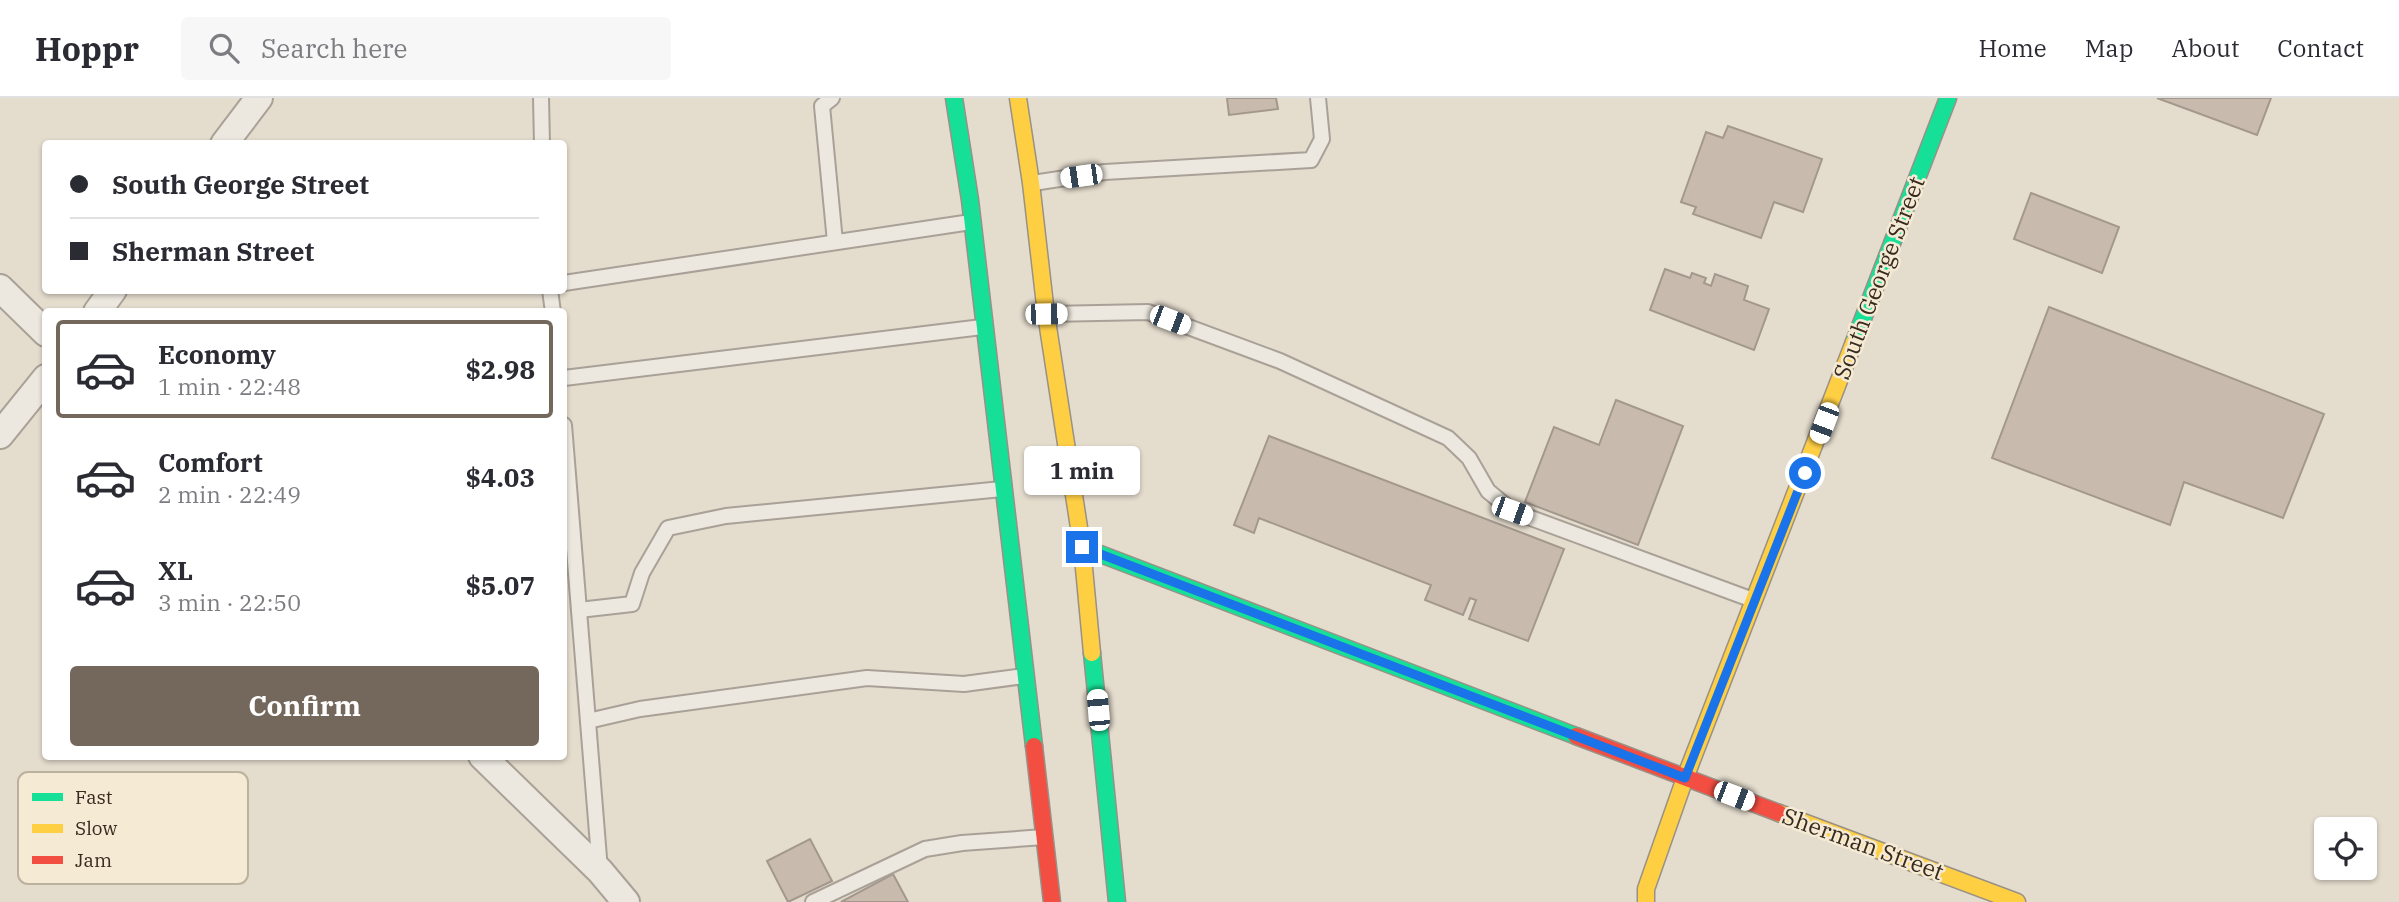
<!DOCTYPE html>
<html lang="en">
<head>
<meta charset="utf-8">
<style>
  :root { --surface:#fff; --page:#f7f7f7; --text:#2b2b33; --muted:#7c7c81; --line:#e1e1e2; --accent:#74685c }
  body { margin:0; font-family:"IBM Plex Serif",serif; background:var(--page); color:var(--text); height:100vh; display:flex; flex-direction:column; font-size:26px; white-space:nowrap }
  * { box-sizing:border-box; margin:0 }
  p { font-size:23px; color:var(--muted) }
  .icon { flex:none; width:38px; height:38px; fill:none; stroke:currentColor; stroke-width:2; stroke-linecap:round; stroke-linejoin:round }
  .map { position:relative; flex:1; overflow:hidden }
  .drawer { position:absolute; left:42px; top:210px; width:525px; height:452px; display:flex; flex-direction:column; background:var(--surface); border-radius:7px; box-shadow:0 2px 5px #0004 }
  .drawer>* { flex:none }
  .top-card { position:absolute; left:42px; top:42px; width:525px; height:154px; border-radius:7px; box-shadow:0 2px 5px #0004; display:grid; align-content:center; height:154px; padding:0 28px; background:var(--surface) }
  .controls { position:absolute; left:2314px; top:719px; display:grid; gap:14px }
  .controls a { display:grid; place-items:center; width:63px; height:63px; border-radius:7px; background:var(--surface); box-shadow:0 2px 5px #0004; font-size:35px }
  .end { position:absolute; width:32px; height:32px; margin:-16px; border:9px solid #1a73e8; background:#fff; box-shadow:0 0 0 4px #fff }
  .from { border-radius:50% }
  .bubble { position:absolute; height:49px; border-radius:7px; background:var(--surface); box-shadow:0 2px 5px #0004; font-size:23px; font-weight:700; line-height:49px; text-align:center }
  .car { position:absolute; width:21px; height:42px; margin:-21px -10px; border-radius:9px; box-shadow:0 0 5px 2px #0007; background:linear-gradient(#fff 24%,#345 0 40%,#fff 0 76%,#345 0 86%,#fff 0) }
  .top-card b { display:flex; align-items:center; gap:24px; height:66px; font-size:26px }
  .top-card b+b { border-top:2px solid var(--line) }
  .top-card i { width:18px; height:18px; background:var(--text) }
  ul { padding:12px 0 0; list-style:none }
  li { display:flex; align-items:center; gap:21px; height:98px; margin:0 14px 10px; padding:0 14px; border:4px solid transparent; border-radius:7px }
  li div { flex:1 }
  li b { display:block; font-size:26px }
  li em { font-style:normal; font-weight:700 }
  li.on { border-color:var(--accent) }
  li>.icon { width:63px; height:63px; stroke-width:1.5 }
  .cta { display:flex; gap:14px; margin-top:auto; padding:14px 28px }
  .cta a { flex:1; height:80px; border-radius:7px; background:var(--accent); color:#fff; font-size:28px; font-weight:700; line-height:80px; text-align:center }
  header { display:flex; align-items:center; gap:42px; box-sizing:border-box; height:98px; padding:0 35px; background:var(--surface); border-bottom:2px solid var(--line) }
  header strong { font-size:33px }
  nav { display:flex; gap:38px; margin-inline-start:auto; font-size:24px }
  .search { width:490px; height:63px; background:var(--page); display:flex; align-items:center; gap:18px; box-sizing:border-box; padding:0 24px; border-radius:7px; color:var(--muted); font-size:26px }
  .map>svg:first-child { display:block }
  .building { fill:#c8bbae; stroke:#a4988d; stroke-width:2 }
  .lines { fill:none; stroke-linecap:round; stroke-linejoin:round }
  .lane-casing { stroke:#a9a197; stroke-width:18 }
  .street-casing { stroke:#a9a197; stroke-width:30 }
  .fast-casing { stroke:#999186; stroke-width:19 }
  .slow-casing { stroke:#999186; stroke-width:19 }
  .jam-casing { stroke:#999186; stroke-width:19 }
  .lane { stroke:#ece8df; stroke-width:14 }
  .street { stroke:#ece8df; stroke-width:26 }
  .fast { stroke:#16e098; stroke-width:16 }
  .slow { stroke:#ffcf43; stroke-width:16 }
  .jam { stroke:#f24e42; stroke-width:16 }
  .route { stroke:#1a73e8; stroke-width:9 }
  .labels { text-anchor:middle; stroke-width:5; stroke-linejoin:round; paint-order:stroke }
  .street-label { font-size:23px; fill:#382a1f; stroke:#f5ead4 }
  .key { fill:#f5ead4; stroke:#bcb09e; stroke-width:2 }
  .key-label { font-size:19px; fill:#382a1f }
</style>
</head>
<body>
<header>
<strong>Hoppr</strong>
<div class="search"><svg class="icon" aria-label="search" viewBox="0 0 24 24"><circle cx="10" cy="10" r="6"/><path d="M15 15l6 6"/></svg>Search here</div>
<nav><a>Home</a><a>Map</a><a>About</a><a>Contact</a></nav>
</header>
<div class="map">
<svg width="2399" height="804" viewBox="0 0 2399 804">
  <rect width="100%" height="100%" fill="#e4dccd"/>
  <g class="building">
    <path d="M1227,0H1276L1278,11L1229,17Z"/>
    <path d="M2157,0H2271L2257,37Z"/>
    <path d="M1728,28L1822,61L1803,114L1774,104L1761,140L1693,116L1696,109L1681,104L1706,34L1723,40Z"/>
    <path d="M2031,95L2119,129L2102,175L2014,141Z"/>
    <path d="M1665,171L1690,180L1692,175L1706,180L1704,185L1711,188L1715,176L1748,188L1744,202L1769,211L1754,252L1650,212Z"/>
    <path d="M2049,209L2324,316L2283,420L2184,384L2170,427L1992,360Z"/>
    <path d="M1616,302L1683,328L1638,447L1525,404L1554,329L1599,347Z"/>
    <path d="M1269,338L1564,451L1528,543L1469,521L1476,502L1470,500L1463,517L1425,502L1431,487L1259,420L1254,435L1234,427Z"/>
    <path d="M810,741L832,783L788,804L767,763Z"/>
    <path d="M893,776L908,804H841Z"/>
  </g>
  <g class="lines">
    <g class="lane-casing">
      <g id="lane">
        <path d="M541,0L542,46"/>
        <path d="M832,0L822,8L835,144"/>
        <path d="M1033,85L1105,74L1311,62L1322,41L1318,0"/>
        <path d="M564,185L971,124"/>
        <path d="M550,192L553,214"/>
        <path d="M1048,216L1148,214L1280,263L1448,340L1469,360L1488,393L1512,413L1753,502"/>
        <path d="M564,280L982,229"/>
        <path d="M564,327L600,772"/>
        <path d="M579,512L632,506L642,475L668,430L726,418L1002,391"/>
        <path d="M588,623L640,611L867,580L964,586L1024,578"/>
        <path d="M813,804L925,751L962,745L1044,739"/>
      </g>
    </g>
    <g class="street-casing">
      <g id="street">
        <path d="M224,46L259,0"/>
        <path d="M0,190L46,235"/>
        <path d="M97,214L113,192"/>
        <path d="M0,337L46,280"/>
        <path d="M482,658L600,773L626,804"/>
      </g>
    </g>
    <g class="fast-casing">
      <g id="fast">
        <path d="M954,0L970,102L1034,648"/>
        <path d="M1854,244L1948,0"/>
        <path d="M1082,449L1576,638"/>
        <path d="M1092,555L1117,804"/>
      </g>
    </g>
    <g class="slow-casing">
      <g id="slow">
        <path d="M1018,0L1031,85L1046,216L1082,449L1092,555"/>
        <path d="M1779,715L2017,804"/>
        <path d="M1646,804V791L1685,680L1854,244"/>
      </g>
    </g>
    <g class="jam-casing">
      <g id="jam">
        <path d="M1576,638L1779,715"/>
        <path d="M1034,648L1052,804"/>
      </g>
    </g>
    <use href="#lane" class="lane"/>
    <use href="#street" class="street"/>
    <use href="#fast" class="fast"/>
    <use href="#slow" class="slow"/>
    <use href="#jam" class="jam"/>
  </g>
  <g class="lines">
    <path class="route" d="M1082,449L1685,680L1805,375"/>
  </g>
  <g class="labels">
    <g class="street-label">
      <text transform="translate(1879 180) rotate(-69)" y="8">South George Street</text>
      <text transform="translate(1863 746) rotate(20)" y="8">Sherman Street</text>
    </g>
  </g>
  <rect x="18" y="674" width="230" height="112" rx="10" class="key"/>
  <rect x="32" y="695" width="31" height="8" fill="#16e098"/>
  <rect x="32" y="726" width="31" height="9" fill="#ffcf43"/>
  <rect x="32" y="758" width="31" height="8" fill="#f24e42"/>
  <g class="key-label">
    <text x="75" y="706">Fast</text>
    <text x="75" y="737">Slow</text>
    <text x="75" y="769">Jam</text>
  </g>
</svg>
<div class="controls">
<a><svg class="icon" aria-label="locate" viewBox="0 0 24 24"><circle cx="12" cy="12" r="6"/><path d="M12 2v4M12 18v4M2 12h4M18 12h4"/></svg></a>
</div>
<i class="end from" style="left:1805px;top:375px"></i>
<i class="end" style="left:1082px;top:449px"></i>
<div class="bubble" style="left:1024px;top:348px;width:116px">1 min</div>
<i class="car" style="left:1081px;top:78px;rotate:262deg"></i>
<i class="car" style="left:1046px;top:216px;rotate:89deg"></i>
<i class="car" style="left:1170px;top:222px;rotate:111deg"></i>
<i class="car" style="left:1824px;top:325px;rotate:201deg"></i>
<i class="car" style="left:1512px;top:413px;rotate:110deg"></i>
<i class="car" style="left:1098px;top:612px;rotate:355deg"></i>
<i class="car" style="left:1734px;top:698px;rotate:111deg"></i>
<div class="top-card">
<b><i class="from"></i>South George Street</b>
<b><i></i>Sherman Street</b>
</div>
<section class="drawer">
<ul>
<li class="on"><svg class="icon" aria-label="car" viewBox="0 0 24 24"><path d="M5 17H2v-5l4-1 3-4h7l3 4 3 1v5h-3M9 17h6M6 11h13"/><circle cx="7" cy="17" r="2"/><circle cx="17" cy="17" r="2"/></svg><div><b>Economy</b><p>1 min · 22:48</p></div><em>$2.98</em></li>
<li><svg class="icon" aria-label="car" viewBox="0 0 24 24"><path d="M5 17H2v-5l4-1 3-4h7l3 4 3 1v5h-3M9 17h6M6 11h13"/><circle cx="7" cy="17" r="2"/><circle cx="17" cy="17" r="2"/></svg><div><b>Comfort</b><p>2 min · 22:49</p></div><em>$4.03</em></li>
<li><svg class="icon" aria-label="car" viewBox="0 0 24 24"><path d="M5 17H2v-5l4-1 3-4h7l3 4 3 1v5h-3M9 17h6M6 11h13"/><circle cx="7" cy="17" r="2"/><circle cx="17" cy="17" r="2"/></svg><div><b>XL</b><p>3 min · 22:50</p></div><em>$5.07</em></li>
</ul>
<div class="cta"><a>Confirm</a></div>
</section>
</div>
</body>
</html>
